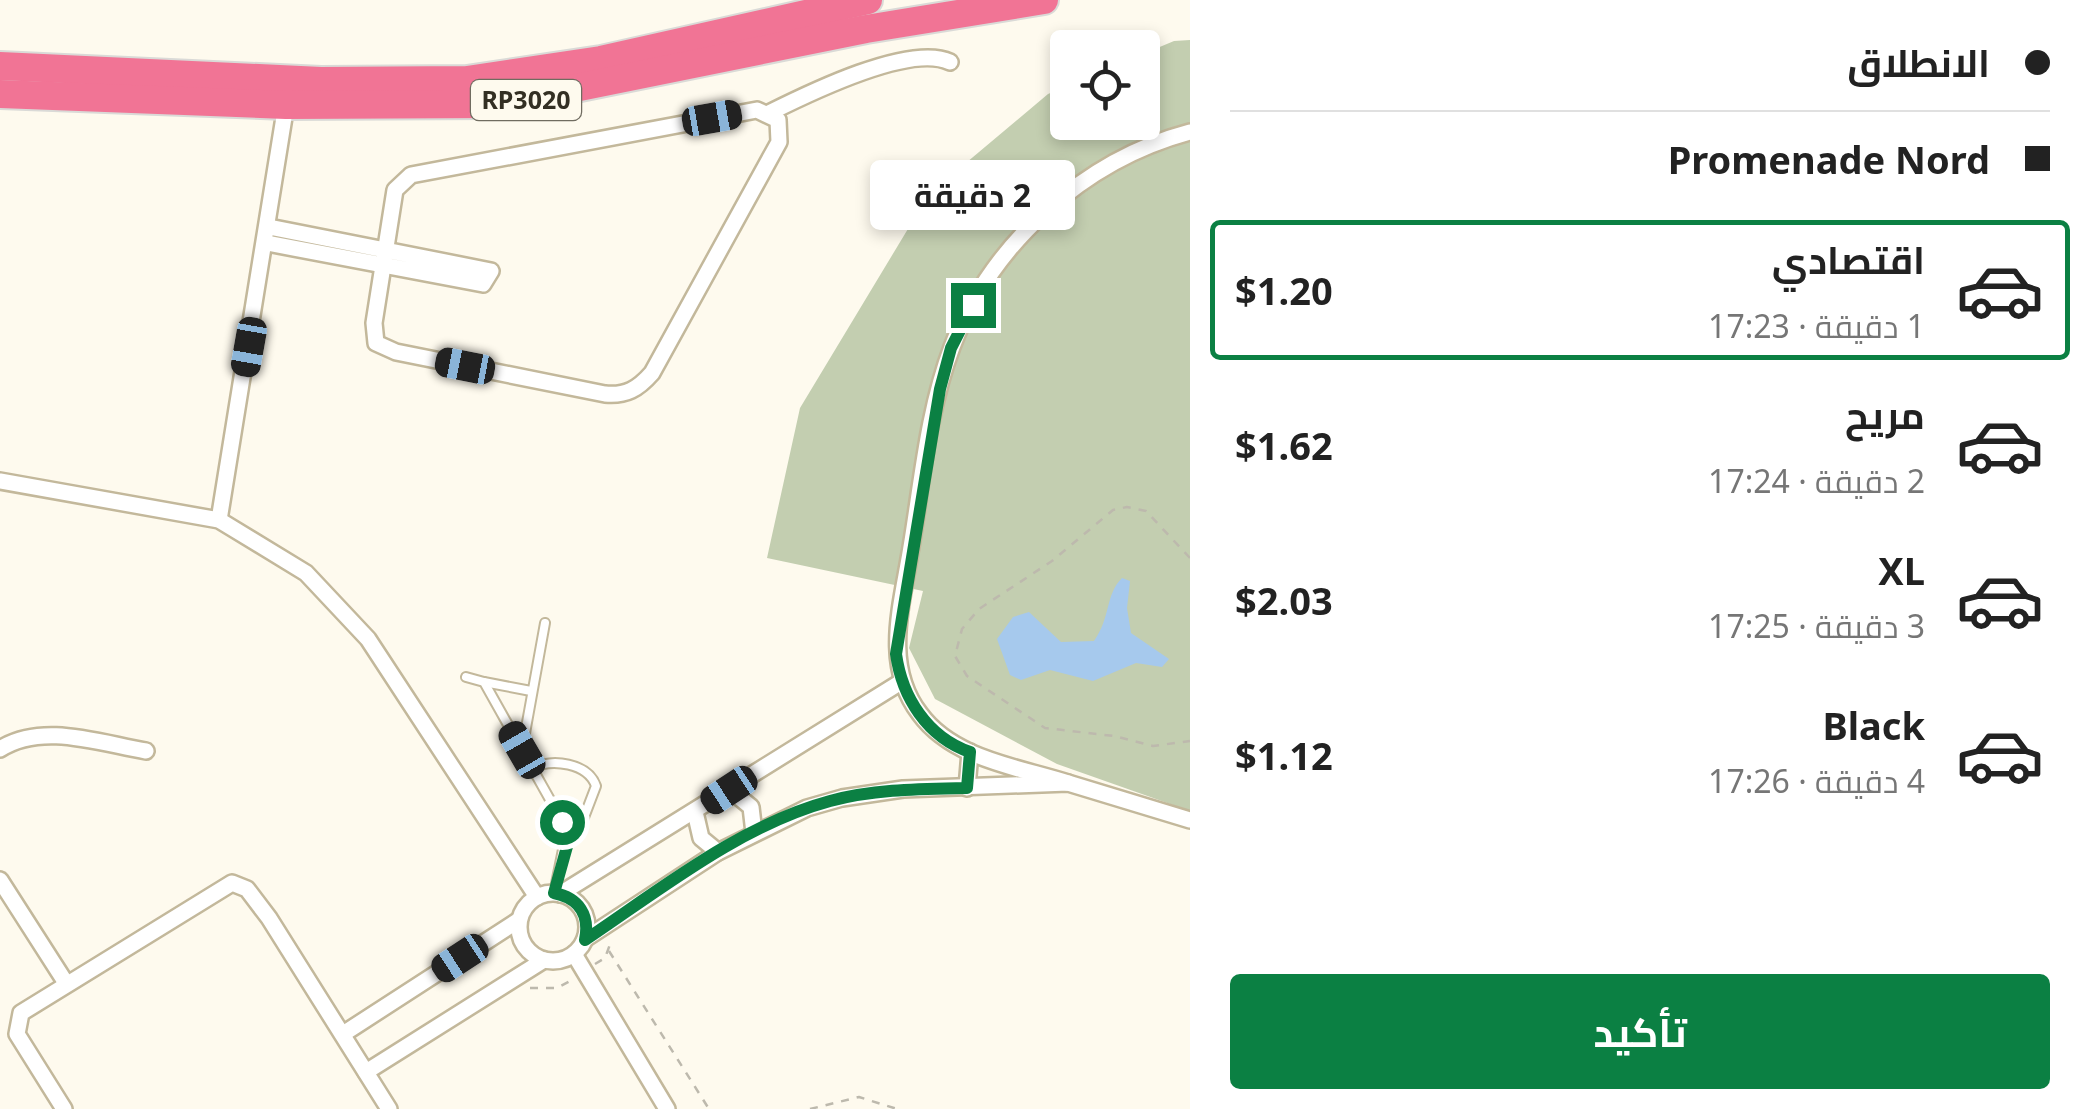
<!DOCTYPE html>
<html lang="ar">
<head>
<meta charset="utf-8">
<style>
  :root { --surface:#fff; --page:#f2f2f2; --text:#222; --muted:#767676; --line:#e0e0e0; --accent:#0b8043 }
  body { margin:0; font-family:"Noto Sans",Cairo,sans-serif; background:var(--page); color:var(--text); direction:rtl; height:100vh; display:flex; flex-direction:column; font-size:38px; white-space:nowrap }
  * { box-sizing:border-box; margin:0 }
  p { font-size:32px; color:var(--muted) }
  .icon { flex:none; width:55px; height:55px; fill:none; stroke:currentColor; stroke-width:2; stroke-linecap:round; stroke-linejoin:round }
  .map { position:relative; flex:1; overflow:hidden; direction:ltr }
  .sheet { display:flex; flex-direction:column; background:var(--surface); width:900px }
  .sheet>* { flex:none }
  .banner { display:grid; align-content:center; height:220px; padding:0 40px; background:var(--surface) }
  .buttons { position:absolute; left:1050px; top:30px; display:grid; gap:20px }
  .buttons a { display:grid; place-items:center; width:110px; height:110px; border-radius:10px; background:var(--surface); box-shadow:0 5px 15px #0003; font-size:50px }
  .end { position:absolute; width:45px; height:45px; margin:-22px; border:12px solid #0b8043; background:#fff; box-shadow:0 0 0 5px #fff }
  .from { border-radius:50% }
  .bubble { position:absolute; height:70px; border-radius:10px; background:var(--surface); box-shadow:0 5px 15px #0003; font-size:32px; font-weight:700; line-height:70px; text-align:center; direction:rtl }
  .car { position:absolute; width:30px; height:60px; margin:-30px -15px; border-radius:12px; box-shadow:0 0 8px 2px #0007; background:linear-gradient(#222 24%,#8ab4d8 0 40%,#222 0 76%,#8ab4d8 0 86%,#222 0) }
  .banner b { display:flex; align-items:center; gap:35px; height:95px; font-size:38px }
  .banner b+b { border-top:2px solid var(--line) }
  .banner i { width:25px; height:25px; background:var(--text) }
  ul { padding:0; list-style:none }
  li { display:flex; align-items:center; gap:30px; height:140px; margin:0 20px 15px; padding:0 20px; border:5px solid transparent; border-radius:10px }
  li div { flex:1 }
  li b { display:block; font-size:38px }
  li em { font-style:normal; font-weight:700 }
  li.on { border-color:var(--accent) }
  li>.icon { width:90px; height:90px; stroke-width:1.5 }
  .primary-button { display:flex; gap:20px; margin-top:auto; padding:20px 40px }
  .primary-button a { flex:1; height:115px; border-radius:10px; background:var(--accent); color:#fff; font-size:40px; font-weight:700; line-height:115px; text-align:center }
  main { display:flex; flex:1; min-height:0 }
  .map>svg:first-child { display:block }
  .green { fill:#c3ceb0 }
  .water { fill:#a6c9ed }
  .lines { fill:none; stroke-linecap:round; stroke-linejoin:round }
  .lane-casing { stroke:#c3b89b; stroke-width:12 }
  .street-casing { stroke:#c3b89b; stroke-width:20 }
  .highway-casing { stroke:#dadad7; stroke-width:32 }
  .path { stroke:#bdb9ad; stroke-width:2.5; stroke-dasharray:8 8; stroke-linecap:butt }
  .lane { stroke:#fff; stroke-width:8 }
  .street { stroke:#fff; stroke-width:15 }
  .highway { stroke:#f17495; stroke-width:28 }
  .route { stroke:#0b8043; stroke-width:12 }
  .labels { text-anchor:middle; stroke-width:9; stroke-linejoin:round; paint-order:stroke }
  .shield { fill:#fefaee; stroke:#706c60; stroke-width:2.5 }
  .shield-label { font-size:25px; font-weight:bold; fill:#332f23 }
</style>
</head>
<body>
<main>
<section class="sheet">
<div class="banner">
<b><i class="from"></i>الانطلاق</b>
<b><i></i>Promenade Nord</b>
</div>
<ul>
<li class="on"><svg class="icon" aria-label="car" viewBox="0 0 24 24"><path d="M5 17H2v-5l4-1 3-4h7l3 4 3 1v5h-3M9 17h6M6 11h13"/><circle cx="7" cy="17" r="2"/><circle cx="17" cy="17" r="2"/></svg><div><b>اقتصادي</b><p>1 دقيقة · 17:23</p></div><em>$1.20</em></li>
<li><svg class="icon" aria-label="car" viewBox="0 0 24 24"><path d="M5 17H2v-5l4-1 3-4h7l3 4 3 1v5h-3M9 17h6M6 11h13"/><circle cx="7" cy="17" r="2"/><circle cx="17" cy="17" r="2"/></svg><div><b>مريح</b><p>2 دقيقة · 17:24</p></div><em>$1.62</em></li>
<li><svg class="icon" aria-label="car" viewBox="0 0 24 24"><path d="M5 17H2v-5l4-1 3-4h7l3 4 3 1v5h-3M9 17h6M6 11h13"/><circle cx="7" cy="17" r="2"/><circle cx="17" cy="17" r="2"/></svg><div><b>XL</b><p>3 دقيقة · 17:25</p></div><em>$2.03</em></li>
<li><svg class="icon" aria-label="car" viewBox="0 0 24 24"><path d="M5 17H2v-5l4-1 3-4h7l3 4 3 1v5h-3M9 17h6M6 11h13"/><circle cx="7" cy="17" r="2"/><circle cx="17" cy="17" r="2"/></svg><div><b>Black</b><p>4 دقيقة · 17:26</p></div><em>$1.12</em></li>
</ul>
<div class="primary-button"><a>تأكيد</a></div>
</section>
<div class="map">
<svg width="1190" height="1109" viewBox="0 0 1190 1109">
  <rect width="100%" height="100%" fill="#fefaee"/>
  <path class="green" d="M1190,40V811L1057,764L935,699L909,648L923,591L767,558L800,408L929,194L1048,94L1067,86L1068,122H1142L1143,54L1174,41Z"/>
  <path class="water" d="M1122,578L1130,581L1127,608L1131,633L1169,659L1162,667L1136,663L1093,681L1050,670L1021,680L1010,675L997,639L1013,617L1029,612L1061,642L1094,641C1111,617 1105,595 1122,578Z"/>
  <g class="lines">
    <g class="lane-casing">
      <g id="lane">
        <path d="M466,677L484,682L567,830L554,893"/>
        <path d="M484,682L531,691"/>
        <path d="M522,750L545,623"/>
        <path d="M532,768C552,758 588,763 596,786L583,820L567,830"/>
      </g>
    </g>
    <g class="street-casing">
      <g id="street">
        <path d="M757,110L778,120L779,142L652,373C638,389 626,396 605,394L396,352L376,343L374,323L395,190L411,175Z"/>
        <path d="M769,113C807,94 910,43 950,62"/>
        <path d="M267,243L483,284L491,271L269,227"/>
        <path d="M0,481L219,520L306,573L368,639L537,897"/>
        <path d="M219,520L286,105"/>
        <path d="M0,749C42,722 99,743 146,751"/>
        <path d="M1068,783C1018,767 953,759 920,714C882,665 902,604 911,547C922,481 928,410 952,347C991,244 1084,160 1190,132"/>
        <path d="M967,788L970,752"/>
        <path d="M729,789L751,807L754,833"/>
        <path d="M695,812L701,838L718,852"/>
        <path d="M0,880L66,983"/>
        <circle cx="553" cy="927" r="34"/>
        <path d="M560,894L901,682"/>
        <path d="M585,939L718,852L807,808L842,798L903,789L1068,783L1190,820"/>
        <path d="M574,954L667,1109"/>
        <path d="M343,1034L519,920"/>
        <path d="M366,1072L544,960"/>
        <path d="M64,1109L17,1034L21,1013L232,883L247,889L269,918L389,1109"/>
      </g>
    </g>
    <g class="highway-casing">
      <g id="highway">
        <path d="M0,66L321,81L467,80L601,60L868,0"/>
        <path d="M0,94L286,105L496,104L866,29L1044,0"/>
      </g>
    </g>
    <g class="path">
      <path d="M1190,558L1146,511L1127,507L1113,510L1052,561L979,609L962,629L955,656L967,676L1045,728L1114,736L1153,746L1190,741"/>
      <path d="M609,951L709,1109"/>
      <path d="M595,964L605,958L612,939"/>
      <path d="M530,988H557L570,981"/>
      <path d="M810,1109L859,1097L897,1109"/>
    </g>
    <use href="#lane" class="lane"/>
    <use href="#street" class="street"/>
    <use href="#highway" class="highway"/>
  </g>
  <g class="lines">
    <path class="route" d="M562,822L568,843L554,893C579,898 590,915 585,940C661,889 741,825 830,801C874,789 921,789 967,788L970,752C927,737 902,697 896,654L940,389L951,348L973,305"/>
  </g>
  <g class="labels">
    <rect class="shield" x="471" y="80" width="110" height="40" rx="8"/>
    <g class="shield-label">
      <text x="526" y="109">RP3020</text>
    </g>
  </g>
</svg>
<div class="buttons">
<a><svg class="icon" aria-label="locate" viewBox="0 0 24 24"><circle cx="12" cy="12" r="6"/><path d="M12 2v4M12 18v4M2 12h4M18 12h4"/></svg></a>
</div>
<i class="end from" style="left:562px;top:822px"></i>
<i class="end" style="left:973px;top:305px"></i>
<div class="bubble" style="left:870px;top:160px;width:205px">2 دقيقة</div>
<i class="car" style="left:712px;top:118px;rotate:80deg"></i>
<i class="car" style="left:249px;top:347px;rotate:190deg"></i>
<i class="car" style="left:465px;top:366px;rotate:281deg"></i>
<i class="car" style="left:522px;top:750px;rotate:330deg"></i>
<i class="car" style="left:729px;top:790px;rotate:237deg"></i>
<i class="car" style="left:460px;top:958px;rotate:237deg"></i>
</div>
</main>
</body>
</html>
